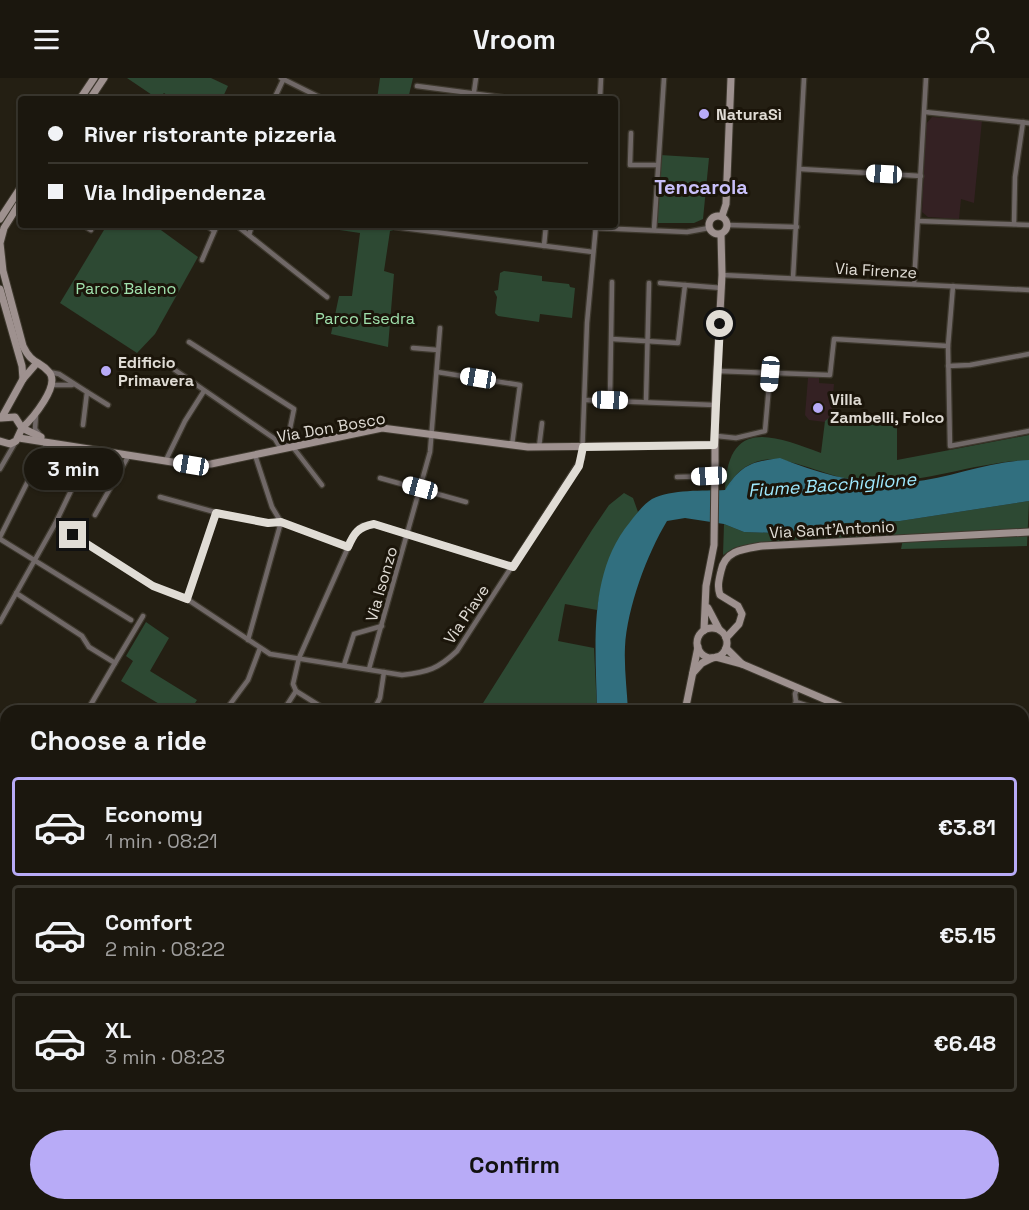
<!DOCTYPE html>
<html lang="en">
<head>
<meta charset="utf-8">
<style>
  :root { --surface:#1b170e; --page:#28241c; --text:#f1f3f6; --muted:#a09f9e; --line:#39362e; --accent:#b8abf7 }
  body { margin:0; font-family:"Space Grotesk",sans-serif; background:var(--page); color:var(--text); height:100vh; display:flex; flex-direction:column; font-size:22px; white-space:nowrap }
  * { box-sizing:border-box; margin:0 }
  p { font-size:20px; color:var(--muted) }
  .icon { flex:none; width:33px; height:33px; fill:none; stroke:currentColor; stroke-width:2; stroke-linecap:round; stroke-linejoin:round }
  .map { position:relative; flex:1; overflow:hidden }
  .panel { position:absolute; left:0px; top:627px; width:1029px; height:506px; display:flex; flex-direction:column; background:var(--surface); border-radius:18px 18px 0 0; box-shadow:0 2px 4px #0004,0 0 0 2px var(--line) }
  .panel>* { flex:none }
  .hud { position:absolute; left:18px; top:18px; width:600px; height:132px; border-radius:6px; box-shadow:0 2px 4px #0004,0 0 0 2px var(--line); display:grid; align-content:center; height:132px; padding:0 30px; background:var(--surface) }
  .end { position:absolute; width:27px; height:27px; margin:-14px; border:8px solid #e0dcd5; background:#111; box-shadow:0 0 0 3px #111 }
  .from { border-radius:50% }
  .bubble { position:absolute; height:42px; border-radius:21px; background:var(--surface); box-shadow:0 2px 4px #0004,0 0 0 2px var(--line); font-size:20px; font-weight:800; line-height:42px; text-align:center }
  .car { position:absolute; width:18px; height:36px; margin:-18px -9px; border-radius:8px; box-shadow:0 0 4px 2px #0007; background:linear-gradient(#fff 24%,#345 0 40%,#fff 0 76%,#345 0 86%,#fff 0) }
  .hud b { display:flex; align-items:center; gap:21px; height:57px; font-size:22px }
  .hud b+b { border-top:2px solid var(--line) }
  .hud i { width:15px; height:15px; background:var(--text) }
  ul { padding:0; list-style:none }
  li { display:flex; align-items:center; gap:18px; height:99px; margin:0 12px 9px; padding:0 18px; border:3px solid var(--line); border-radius:6px }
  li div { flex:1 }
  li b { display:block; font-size:22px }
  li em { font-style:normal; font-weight:800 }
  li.selected { border-color:var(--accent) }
  li>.icon { width:54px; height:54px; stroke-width:1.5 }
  h2 { padding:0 30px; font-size:27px; line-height:72px }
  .action { display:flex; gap:12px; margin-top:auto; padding:12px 30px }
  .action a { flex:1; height:69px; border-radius:36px; background:var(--accent); color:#111; font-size:24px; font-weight:800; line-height:69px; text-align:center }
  header { display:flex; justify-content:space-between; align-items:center; height:78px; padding:0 30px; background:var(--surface); font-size:27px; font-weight:800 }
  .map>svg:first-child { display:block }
  .education { fill:#342123 }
  .green { fill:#2d4933 }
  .water { fill:#316f7f }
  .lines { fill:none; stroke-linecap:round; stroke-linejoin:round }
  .street-casing { stroke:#3e392e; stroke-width:7 }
  .secondary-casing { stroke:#3e392e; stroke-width:9 }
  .street { stroke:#706867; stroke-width:4.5 }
  .secondary { stroke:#9e918f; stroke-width:7 }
  .route { stroke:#e0dcd5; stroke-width:8 }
  .poi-dot { fill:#b8abf7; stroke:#1b150a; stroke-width:2 }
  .labels { text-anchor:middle; stroke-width:6; stroke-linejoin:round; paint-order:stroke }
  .poi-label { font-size:16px; font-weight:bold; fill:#e0dcd5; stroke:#1b150a; text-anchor:start }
  .street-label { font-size:16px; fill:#e0dcd5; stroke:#1b150a }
  .park-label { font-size:16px; fill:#a1e2ae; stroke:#1b150a }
  .water-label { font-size:18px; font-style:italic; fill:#9fe9fe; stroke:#1b150a }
  .quarter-label { font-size:20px; font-weight:bold; fill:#c9c0fa; stroke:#1b150a }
</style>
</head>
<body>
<header><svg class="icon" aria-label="menu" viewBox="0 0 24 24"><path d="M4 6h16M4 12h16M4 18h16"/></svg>Vroom<svg class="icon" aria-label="person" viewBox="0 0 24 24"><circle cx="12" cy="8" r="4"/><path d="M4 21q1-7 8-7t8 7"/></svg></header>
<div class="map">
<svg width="1029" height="1132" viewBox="0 0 1029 1132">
  <rect width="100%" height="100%" fill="#241f13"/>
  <g class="education">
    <path d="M932,39L982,42L974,125L961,121L959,141L928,139L922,134L926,46Z"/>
    <path d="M808,300H819V305L834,306L831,339L825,344L809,342L805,337Z"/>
  </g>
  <g class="green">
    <path d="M127,0H211L228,8L222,21H173L164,15L158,21Z"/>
    <path d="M380,0H413L408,21H377Z"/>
    <path d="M660,77L709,80L703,141L694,145H654Z"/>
    <path d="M107,147H154L198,179L155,256L137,275L60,225Z"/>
    <path d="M319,147H395L394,152L390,153L384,193L394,196L388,269L331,256L339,218H352L360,155L319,149Z"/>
    <path d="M504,193L542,198V203L569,206L570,209L575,210L572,240L540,236L539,244L498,238L495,235L497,219L494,213L498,212L500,195Z"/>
    <path d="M830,339L897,345V382L1029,357V382C971,384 921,408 861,403C829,401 790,377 763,382C744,386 735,396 725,412C728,338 774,358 821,375L825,343Z"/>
    <path d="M624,415L633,420L638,434C614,464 603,495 597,532L565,526L558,563L594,570L597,633H478L592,452L609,427Z"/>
    <path d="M1029,423L1027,468L901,471L903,461L750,466L734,470L723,477L724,446L744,454L776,455L846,445L900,443Z"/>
    <path d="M146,544L169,560L150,593L197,622L190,633H171L121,603L133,583L126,578Z"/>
    <path d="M1023,1107L1029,1113V1132H953L950,1127L1023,1126Z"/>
  </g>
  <g class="water">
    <path d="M780,380C822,397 864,408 911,404C950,400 989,383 1029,382V423L900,443L846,445L776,455L744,454L724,446L685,440L667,443C647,476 627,530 625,569C624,590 627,612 628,633H597C596,570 587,496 630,444C636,436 644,426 652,421C672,411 703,413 725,412C741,387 751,384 780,380Z"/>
    <path d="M420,1127V1126L481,1127L478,1132H412Z"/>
  </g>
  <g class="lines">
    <g class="street-casing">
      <g id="street">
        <path d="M281,0L323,21"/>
        <path d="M417,8L516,21"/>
        <path d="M274,21L284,0"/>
        <path d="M473,21L476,0"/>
        <path d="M600,21L601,0"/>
        <path d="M925,34L1029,45"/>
        <path d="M631,55L630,87H657"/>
        <path d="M800,91L921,98"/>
        <path d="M918,143L1029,147"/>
        <path d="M1014,146L1015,99L1023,44"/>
        <path d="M83,147L91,152"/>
        <path d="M206,147L214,153"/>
        <path d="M236,147L327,219"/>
        <path d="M728,147L797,149"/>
        <path d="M395,149L593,174"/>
        <path d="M596,150L687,154L709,150"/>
        <path d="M654,152L664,0"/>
        <path d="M249,157L252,147"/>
        <path d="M544,168L546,147"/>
        <path d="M202,182L217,147"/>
        <path d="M722,197L1029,212"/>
        <path d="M793,200L804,0"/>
        <path d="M660,205L722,210"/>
        <path d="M914,206L926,0"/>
        <path d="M953,208L948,268L950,368L1029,353"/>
        <path d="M612,261L678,265L685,207"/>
        <path d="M189,264L294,331L286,370"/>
        <path d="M413,270L438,272"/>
        <path d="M948,288L970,287L1029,276"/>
        <path d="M175,292L275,361L281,371"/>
        <path d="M718,293L830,297L834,261L948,268"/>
        <path d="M49,294L59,296L87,314L83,347"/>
        <path d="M437,294L520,307L512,367"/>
        <path d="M52,307H72"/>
        <path d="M87,314L108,327"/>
        <path d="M585,322L715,327"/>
        <path d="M610,322L612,204"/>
        <path d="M646,323L649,205"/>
        <path d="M36,337L35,351L39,356"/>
        <path d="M717,358L736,360L765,353L770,296"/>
        <path d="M292,368L322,407"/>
        <path d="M539,369L542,345"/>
        <path d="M166,382L185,343L204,313"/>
        <path d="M0,391L15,365"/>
        <path d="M677,399L714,398"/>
        <path d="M380,400L466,424"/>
        <path d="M160,419L222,436L268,445L281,444L348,469"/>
        <path d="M95,437L129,377"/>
        <path d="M55,446L153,508L187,521L270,576L402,597C428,594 438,591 457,573L582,380L587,245L596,147"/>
        <path d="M0,459L47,365"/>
        <path d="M0,461L131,542"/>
        <path d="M16,515L82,558L89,569L115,585L87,633"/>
        <path d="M187,521L216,435"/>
        <path d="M0,544L55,446L91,371"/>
        <path d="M248,562L281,444L272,429L255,377"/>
        <path d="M115,585L143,538"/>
        <path d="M344,587L354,556L382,548"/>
        <path d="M369,591L430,374L440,250"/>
        <path d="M798,609L795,616L796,624L824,633"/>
        <path d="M225,633L248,602L260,570"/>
        <path d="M283,633L296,613"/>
        <path d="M328,633L296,613L293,606L299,580L354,456L362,448L374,446L513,489"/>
        <path d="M373,633L380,620L384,594"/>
        <path d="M791,633L796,624"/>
        <path d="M0,639L6,643"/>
        <path d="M0,765L6,768"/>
        <path d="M0,783L6,773"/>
        <path d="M1023,834L1029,842"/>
        <path d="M0,837L6,841"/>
        <path d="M1023,929L1029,924"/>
        <path d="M1023,939L1029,946"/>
        <path d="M1023,1025L1029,1032"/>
        <path d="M652,1126L653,1132"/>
        <path d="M721,1126L727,1132"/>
        <path d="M808,1126H815"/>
        <path d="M857,1126L869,1132"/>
        <path d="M633,1132L636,1126"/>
        <path d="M752,1132L755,1126"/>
        <path d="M802,1132L804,1126"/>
      </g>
    </g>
    <g class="secondary-casing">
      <g id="secondary">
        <path d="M80,21L94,0"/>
        <path d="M90,21L104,0"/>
        <path d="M21,123L4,150L0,165L3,193L23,268C32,287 39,282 49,294C61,307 32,341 22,350L41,359"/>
        <circle cx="718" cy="147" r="9"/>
        <path d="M722,138L726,126L731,0"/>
        <path d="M0,141L21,109"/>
        <path d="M0,211L22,288L23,301"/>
        <path d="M2,339L23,301L36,286"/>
        <path d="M19,360L191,387L211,386L382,350L528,369L714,367"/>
        <path d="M0,363L10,366L16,363L22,350L15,339L1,340"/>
        <path d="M715,393V327L722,197L721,156"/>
        <path d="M708,530L719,551"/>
        <circle cx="712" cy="565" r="15"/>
        <path d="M704,552L706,508L714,467L715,390"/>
        <path d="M726,560L739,546L742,536L738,528L720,517C717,508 719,502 721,493C725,472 744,471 762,468L1029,454"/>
        <path d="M726,570L742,586L852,633"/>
        <path d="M716,579L742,586"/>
        <path d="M693,595L702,585L712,580"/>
        <path d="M685,633L698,569"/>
        <path d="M1023,817L1029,825"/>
        <path d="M683,1126V1132"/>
        <path d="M595,1132L598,1126"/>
      </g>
    </g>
    <use href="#street" class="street"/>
    <use href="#secondary" class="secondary"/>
  </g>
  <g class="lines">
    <path class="route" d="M73,457L153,508L187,521L216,435L268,445L281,444L348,469C354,455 358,449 374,446L513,489L579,388L583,369L714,367L720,246"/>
  </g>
  <g class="poi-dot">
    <circle cx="704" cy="36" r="6"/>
    <circle cx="106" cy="293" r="6"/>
    <circle cx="818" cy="330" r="6"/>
  </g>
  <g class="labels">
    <g class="poi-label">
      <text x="716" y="42">NaturaSì</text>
      <text x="118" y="290">Edificio<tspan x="118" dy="18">Primavera</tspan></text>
      <text x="830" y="327">Villa<tspan x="830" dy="18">Zambelli, Folco</tspan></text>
    </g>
    <g class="street-label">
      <text transform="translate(876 192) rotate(3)" y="6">Via Firenze</text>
      <text transform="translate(331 349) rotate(-10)" y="6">Via Don Bosco</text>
      <text transform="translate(832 451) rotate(-3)" y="6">Via Sant'Antonio</text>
      <text transform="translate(381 506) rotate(-74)" y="6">Via Isonzo</text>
      <text transform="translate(466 536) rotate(-56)" y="6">Via Piave</text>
    </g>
    <g class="park-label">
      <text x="126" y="216">Parco Baleno</text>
      <text x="365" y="246">Parco Esedra</text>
    </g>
    <g class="water-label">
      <text transform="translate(832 407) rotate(-4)" y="6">Fiume Bacchiglione</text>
    </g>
    <g class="quarter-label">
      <text x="701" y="116">Tencarola</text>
    </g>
  </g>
</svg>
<i class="end from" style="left:720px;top:246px"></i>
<i class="end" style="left:73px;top:457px"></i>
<div class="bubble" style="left:24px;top:370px;width:99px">3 min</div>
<i class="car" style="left:884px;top:96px;rotate:273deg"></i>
<i class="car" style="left:770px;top:296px;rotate:185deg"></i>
<i class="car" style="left:478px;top:300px;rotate:279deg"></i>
<i class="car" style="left:610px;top:322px;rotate:92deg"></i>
<i class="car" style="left:191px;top:387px;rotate:280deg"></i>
<i class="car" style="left:709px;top:398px;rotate:267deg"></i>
<i class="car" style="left:420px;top:410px;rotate:285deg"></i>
<div class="hud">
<b><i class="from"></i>River ristorante pizzeria</b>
<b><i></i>Via Indipendenza</b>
</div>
<section class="panel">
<h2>Choose a ride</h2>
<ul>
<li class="selected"><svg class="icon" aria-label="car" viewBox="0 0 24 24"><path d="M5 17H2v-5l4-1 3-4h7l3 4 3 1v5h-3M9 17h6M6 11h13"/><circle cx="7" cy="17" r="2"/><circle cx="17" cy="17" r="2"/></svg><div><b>Economy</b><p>1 min · 08:21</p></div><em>€3.81</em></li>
<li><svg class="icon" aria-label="car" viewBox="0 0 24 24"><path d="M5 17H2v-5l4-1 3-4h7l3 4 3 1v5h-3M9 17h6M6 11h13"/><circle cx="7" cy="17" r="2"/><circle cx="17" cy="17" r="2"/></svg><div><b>Comfort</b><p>2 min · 08:22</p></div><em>€5.15</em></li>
<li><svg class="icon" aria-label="car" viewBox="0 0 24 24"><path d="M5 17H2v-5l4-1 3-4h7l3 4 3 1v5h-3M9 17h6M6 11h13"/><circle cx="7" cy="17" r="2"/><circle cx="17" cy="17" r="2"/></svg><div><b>XL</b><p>3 min · 08:23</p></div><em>€6.48</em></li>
</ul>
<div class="action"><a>Confirm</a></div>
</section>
</div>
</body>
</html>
